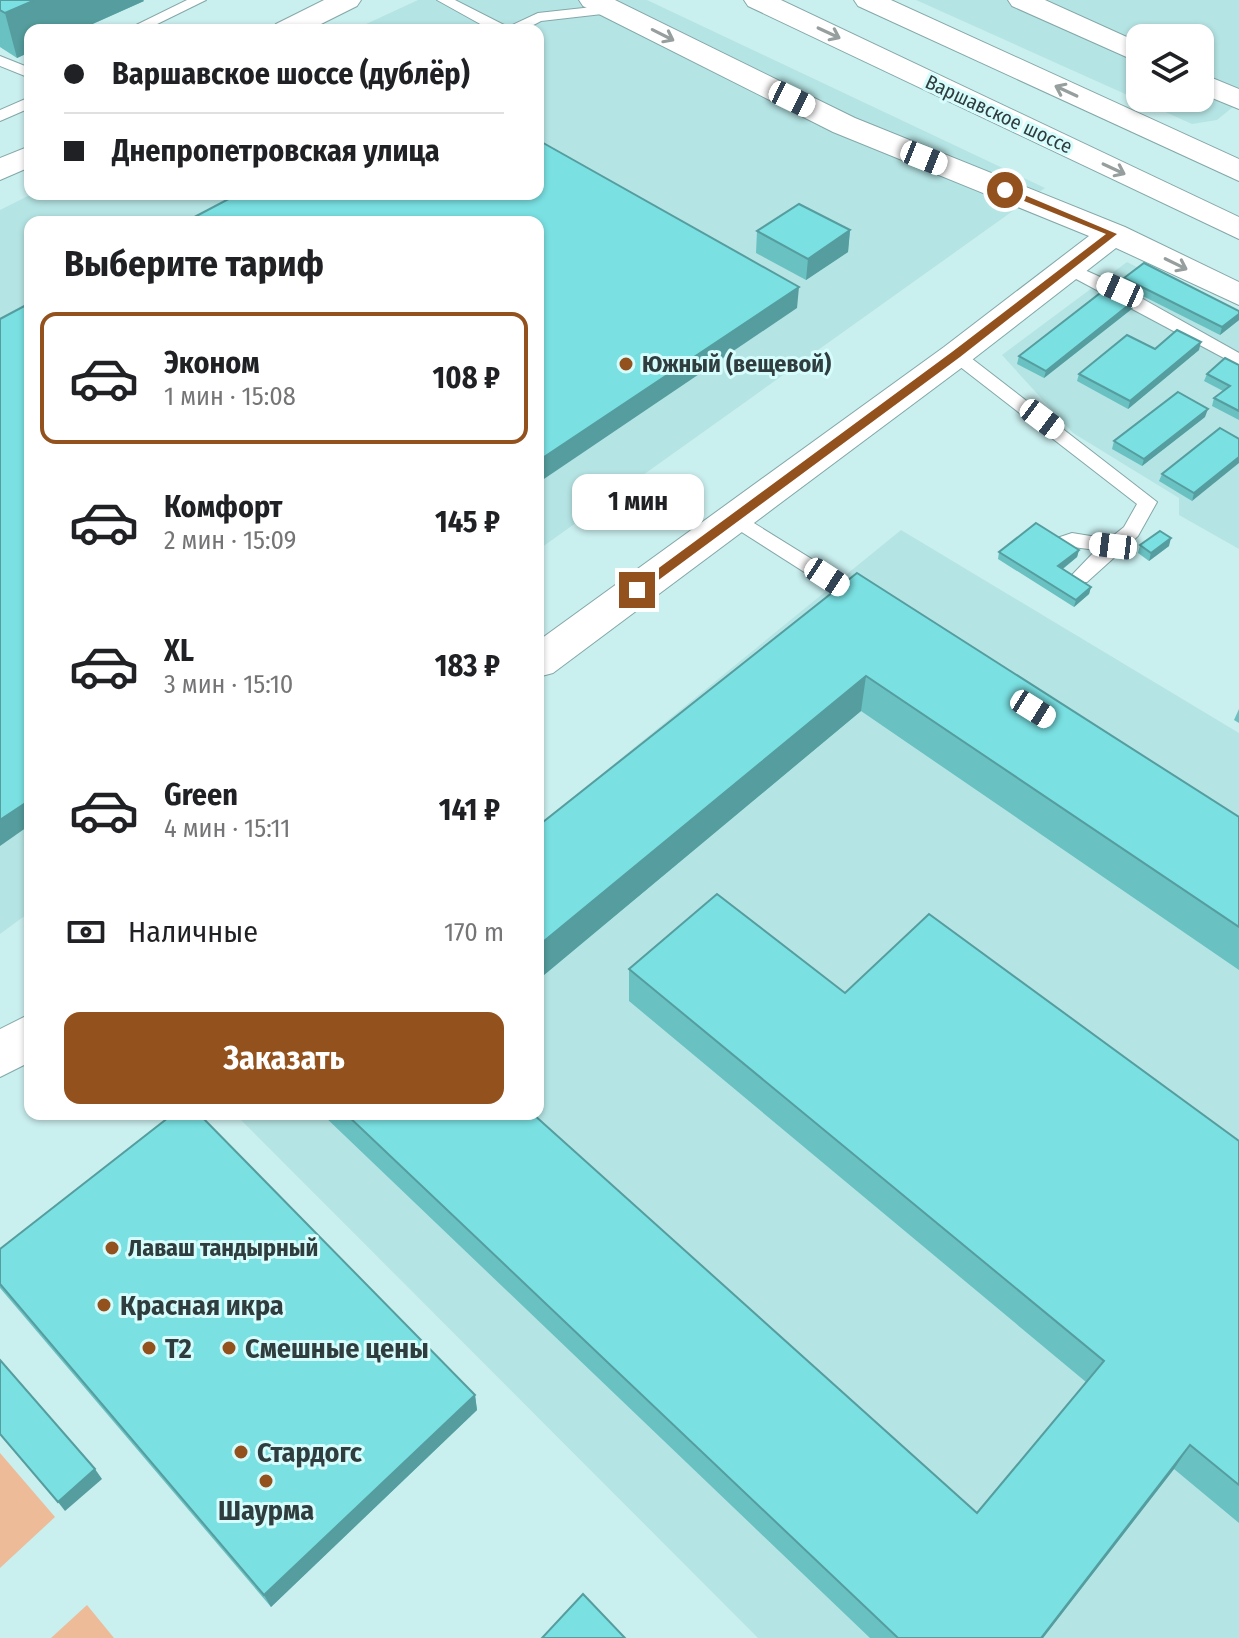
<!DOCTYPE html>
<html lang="ru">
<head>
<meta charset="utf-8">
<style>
  :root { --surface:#fff; --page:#f2f2f2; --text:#202124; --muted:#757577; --line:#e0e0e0; --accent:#93521d }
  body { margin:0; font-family:"Fira Sans Condensed",sans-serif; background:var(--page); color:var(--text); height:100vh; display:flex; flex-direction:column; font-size:30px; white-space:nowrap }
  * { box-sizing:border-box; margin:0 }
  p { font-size:26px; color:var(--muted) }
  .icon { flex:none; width:44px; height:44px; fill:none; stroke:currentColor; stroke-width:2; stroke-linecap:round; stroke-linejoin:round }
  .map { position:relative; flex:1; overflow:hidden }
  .drawer { position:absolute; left:24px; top:216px; width:520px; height:904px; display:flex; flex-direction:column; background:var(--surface); border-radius:16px; box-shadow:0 2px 6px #0004 }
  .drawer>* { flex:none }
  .top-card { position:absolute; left:24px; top:24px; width:520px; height:176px; border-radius:16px; box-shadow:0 2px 6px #0004; display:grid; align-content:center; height:176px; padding:0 40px; background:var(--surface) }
  .fabs { position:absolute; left:1126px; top:24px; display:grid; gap:16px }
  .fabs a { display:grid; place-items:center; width:88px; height:88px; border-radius:16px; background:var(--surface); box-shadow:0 2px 6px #0004; font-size:40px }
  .end { position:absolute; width:36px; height:36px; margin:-18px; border:10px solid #93521d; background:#fff; box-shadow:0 0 0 4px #fff }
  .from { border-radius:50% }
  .bubble { position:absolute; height:56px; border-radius:16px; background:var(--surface); box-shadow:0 2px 6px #0004; font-size:26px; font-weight:700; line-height:56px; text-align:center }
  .car { position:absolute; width:24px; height:48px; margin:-24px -12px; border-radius:10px; box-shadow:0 0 6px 2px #0007; background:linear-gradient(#fff 24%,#345 0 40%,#fff 0 76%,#345 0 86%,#fff 0) }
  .top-card b { display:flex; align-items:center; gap:28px; height:76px; font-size:30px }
  .top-card b+b { border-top:2px solid var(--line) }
  .top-card i { width:20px; height:20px; background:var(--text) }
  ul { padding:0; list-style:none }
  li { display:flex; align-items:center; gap:24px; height:132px; margin:0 16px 12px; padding:0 24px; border:4px solid transparent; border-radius:16px }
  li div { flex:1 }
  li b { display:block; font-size:30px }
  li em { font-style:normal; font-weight:700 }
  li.selected { border-color:var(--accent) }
  li>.icon { width:72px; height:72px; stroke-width:1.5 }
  h2 { padding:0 40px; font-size:36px; line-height:96px }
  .pay { display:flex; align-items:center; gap:20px; height:88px; padding:0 40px; font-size:30px }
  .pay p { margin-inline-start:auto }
  .primary-button { display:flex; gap:16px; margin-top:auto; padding:16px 40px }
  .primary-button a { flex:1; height:92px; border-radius:16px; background:var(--accent); color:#fff; font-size:32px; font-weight:700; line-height:92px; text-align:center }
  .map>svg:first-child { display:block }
  .built { fill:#b5e4e4; fill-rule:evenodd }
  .green { fill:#eebb98 }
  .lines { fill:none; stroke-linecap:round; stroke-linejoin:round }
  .lane-casing { stroke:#84a7a8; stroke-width:2 }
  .secondary-casing { stroke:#84a7a8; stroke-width:2 }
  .primary-casing { stroke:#84a7a8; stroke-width:2 }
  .lane { fill:#fff; fill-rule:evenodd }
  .secondary { fill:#fff; fill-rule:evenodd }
  .primary { fill:#fff; fill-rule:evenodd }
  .wall { fill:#69c1c2 }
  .shaded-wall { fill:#559d9e }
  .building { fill:#7ae0e2; stroke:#559d9e; stroke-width:2 }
  .oneway { stroke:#979e9e }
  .route { fill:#93521d }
  .poi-dot { fill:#93521d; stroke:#d7fcfc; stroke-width:3 }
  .labels { text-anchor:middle; stroke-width:6; stroke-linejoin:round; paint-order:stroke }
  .far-street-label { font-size:20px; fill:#2f3d3e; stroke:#d7fcfc }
  .poi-label { font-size:24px; font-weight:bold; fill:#2f3d3e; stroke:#d7fcfc; text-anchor:start }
  .near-poi-label { font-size:28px; font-weight:bold; fill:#2f3d3e; stroke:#d7fcfc; text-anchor:start }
</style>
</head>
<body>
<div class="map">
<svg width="1239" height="1638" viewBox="0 0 1239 1638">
  <rect width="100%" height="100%" fill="#caefef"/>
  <g class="built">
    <path d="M418,0H647L1045,188L538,550V222H30V912L0,934V210L32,194H538V30H353Z"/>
    <path d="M916,0H1239V102L1217,120L1192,124ZM1140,38H1200V98H1140Z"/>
    <path d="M1127,262L1239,319V549L1179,515V498L1073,433L1002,355Z"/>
    <path d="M901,530L1239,733V1638H758L235,1114H538V826Z"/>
  </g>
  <g class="green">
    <path d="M0,1453L55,1517L0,1568Z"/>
    <path d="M87,1605L114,1638H51Z"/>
  </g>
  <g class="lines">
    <g class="lane-casing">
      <g id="lane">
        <path d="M187,0H206L145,30H126Z"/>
        <path d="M437,0H455L508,27L538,13L611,5L618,9L611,13L541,21L524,30H491Z"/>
        <path d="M0,56L30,68V78L0,66Z"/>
        <path d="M30,97V108L0,121V110Z"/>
        <path d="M1069,263L1118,285L1239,353V366L1063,272L1061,268L1063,264Z"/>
        <path d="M956,349L962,351L1157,502L1138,536L1087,582H1073L1070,577L1096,550L1073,547L1058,552L1051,550L1048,545L1051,540L1072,533L1109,539L1124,527L1137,504L950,359L947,355Z"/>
        <path d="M736,512L873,597L876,602L873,607H859L729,524L726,519L729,514Z"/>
      </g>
    </g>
    <g class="secondary-casing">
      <g id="secondary">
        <path d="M324,0H361L357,6L309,30H271L276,24Z"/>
        <path d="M579,0H615L855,118L1125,227L1239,282V305L1116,248L968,363L553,673L538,677V641L944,347L1089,236L833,132L583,6Z"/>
        <path d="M1008,0H1045L1140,43V63L1012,6Z"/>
        <path d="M1200,73L1239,89V109L1200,93Z"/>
        <path d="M30,146V167L0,180V158Z"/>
        <path d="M30,1014V1062L0,1077V1029Z"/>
      </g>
    </g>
    <g class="primary-casing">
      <g id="primary">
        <path d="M744,0H781L1239,217V239L748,6Z"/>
        <path d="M854,0H891L1239,159V181L858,6Z"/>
      </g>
    </g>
    <use href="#lane" class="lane"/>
    <use href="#secondary" class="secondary"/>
    <use href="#primary" class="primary"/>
  </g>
  <g class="wall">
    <path d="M0,0H143L144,1L17,58L0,47Z"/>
    <path d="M850,230L848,252L806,280L756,253L757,231Z"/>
    <path d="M1124,278L1239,320L1220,335L1123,286Z"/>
    <path d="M1133,308L1044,378L1017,364L1019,356Z"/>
    <path d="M1155,349L1199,350L1128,409L1077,381L1079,374Z"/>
    <path d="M1239,365V420L1212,406L1214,398L1223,391L1204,381L1207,374Z"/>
    <path d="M1205,417L1142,466L1112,449L1114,441Z"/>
    <path d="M1220,428L1192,501L1159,481L1162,474Z"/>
    <path d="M1140,545L1169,546L1149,561L1138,553Z"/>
    <path d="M1079,550L1077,557L1063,569L1091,587L1089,594L1074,607L998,559L999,552Z"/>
    <path d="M857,573L1239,817V970L861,711L538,980V826Z"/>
    <path d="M1239,709V723L1234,720Z"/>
    <path d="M629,969L845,993L1239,1141V1523L1174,1469L1043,1638H870L322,1114H533L977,1513L1086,1382L629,1001Z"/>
    <path d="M0,1249L475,1395L477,1410L271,1607L0,1288Z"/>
  </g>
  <g class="shaded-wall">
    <path d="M35,0H143L144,1L79,30H30V52L17,58L5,13Z"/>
    <path d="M850,230L848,252L806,280L808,259Z"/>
    <path d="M799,287L797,308L538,483V461Z"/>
    <path d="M1135,300L1133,308L1044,378L1046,371Z"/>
    <path d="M1239,314V320L1220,335L1222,327Z"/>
    <path d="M1201,342L1199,350L1128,409L1130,401Z"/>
    <path d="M1208,409L1205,417L1142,466L1144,459Z"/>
    <path d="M1239,457V463L1192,501L1194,493Z"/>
    <path d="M1171,538L1169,546L1149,561L1151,553Z"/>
    <path d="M1079,550L1077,557L1056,574L1058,566Z"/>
    <path d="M1091,587L1089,594L1074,607L1076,600Z"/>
    <path d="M866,676L861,711L538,980V946Z"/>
    <path d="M30,800V825L0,846V820Z"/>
    <path d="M475,1395L477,1410L271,1607L264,1595Z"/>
    <path d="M1190,1445L1174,1469L1043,1638H1041Z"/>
    <path d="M95,1469L102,1479L65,1511L58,1502Z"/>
  </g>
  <g class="building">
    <path d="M0,0H35L5,13L0,10Z"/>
    <path d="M538,140L799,287L538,461V222H185L238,194H538Z"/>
    <path d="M799,204L850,230L808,259L757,231Z"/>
    <path d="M1144,263L1239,311V314L1222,327L1124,278Z"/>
    <path d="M1108,287L1135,300L1046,371L1019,356Z"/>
    <path d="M30,303V800L0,820V319Z"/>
    <path d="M1177,330L1201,342L1130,401L1079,374L1127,335L1155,349Z"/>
    <path d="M1225,358L1239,365V411L1214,398L1230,386L1207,374Z"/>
    <path d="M1178,392L1208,409L1144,459L1114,441Z"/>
    <path d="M1220,428L1239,439V457L1194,493L1162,474Z"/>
    <path d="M1036,523L1079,550L1058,566L1091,587L1076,600L999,552Z"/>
    <path d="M1160,531L1171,538L1151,553L1140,545Z"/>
    <path d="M857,573L1239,817V927L866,676L538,946V826Z"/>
    <path d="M717,894L845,993L929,914L1239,1141V1485L1190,1445L1041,1638H898L346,1114H533L977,1513L1104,1361L629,969Z"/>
    <path d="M173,1114H199L475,1395L264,1595L0,1284V1249Z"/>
    <path d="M0,1360L95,1469L58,1502L0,1434Z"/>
    <path d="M583,1594L625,1638H542Z"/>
  </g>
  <defs><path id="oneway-shaft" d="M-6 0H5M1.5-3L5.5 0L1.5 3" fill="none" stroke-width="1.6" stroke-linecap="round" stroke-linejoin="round" transform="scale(2)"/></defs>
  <g class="oneway">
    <use href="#oneway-shaft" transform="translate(829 33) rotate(25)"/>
    <use href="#oneway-shaft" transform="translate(663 35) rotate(27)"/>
    <use href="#oneway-shaft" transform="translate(1066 91) rotate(-155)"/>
    <use href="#oneway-shaft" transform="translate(1114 169) rotate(25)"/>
    <use href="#oneway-shaft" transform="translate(1176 264) rotate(26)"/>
  </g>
  <path class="route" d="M1002,188H1008L1117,234L960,357L641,593H633V587L952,352L1106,234L1002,192Z"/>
  <g class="poi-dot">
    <circle cx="626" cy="364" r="8"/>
    <circle cx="112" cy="1248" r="8"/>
    <circle cx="104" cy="1305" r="8"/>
    <circle cx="149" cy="1348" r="8"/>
    <circle cx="229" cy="1348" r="8"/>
    <circle cx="241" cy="1452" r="8"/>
    <circle cx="266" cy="1481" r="8"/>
  </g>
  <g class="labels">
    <g class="far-street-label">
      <text transform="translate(999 114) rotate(25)" y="7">Варшавское шоссе</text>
    </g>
    <g class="poi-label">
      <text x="642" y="372">Южный (вещевой)</text>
      <text x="128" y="1256">Лаваш тандырный</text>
    </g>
    <g class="near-poi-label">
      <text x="120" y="1315">Красная икра</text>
      <text x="165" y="1358">T2</text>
      <text x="245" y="1358">Смешные цены</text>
      <text x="257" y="1462">Стардогс</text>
      <text x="266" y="1520" text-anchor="middle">Шаурма</text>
    </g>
  </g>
</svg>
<div class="fabs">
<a><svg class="icon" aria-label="layers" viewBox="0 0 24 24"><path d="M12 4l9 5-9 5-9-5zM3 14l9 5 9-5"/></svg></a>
</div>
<i class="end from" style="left:1005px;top:190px"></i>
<i class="end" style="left:637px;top:590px"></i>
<div class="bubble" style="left:572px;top:474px;width:132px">1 мин</div>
<i class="car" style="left:792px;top:99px;rotate:116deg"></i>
<i class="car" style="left:924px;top:158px;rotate:112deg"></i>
<i class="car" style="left:1120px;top:290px;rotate:294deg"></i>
<i class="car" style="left:1042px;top:419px;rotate:127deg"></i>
<i class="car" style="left:1113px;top:546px;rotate:277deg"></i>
<i class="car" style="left:827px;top:577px;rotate:123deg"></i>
<i class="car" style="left:1033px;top:709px;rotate:122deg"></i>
<div class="top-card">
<b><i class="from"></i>Варшавское шоссе (дублёр)</b>
<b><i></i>Днепропетровская улица</b>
</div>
<section class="drawer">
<h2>Выберите тариф</h2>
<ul>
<li class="selected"><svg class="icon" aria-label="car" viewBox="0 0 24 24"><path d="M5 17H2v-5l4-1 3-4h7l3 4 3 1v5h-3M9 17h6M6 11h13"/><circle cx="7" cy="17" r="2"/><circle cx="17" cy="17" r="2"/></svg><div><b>Эконом</b><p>1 мин · 15:08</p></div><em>108 ₽</em></li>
<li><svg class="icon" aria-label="car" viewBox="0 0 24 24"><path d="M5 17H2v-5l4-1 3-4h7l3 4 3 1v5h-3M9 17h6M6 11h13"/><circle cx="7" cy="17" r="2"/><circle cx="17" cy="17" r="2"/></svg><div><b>Комфорт</b><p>2 мин · 15:09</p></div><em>145 ₽</em></li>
<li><svg class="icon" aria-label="car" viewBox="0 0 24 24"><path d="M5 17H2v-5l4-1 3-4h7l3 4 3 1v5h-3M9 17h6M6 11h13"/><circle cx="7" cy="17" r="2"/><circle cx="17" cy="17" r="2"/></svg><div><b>XL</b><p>3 мин · 15:10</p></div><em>183 ₽</em></li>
<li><svg class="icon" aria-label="car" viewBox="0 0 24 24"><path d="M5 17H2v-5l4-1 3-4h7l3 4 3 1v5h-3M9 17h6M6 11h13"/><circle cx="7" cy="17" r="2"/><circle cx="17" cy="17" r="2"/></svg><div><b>Green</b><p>4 мин · 15:11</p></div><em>141 ₽</em></li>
</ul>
<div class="pay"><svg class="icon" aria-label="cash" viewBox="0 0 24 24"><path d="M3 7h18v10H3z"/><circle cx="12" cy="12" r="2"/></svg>Наличные<p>170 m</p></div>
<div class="primary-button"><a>Заказать</a></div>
</section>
</div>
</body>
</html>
